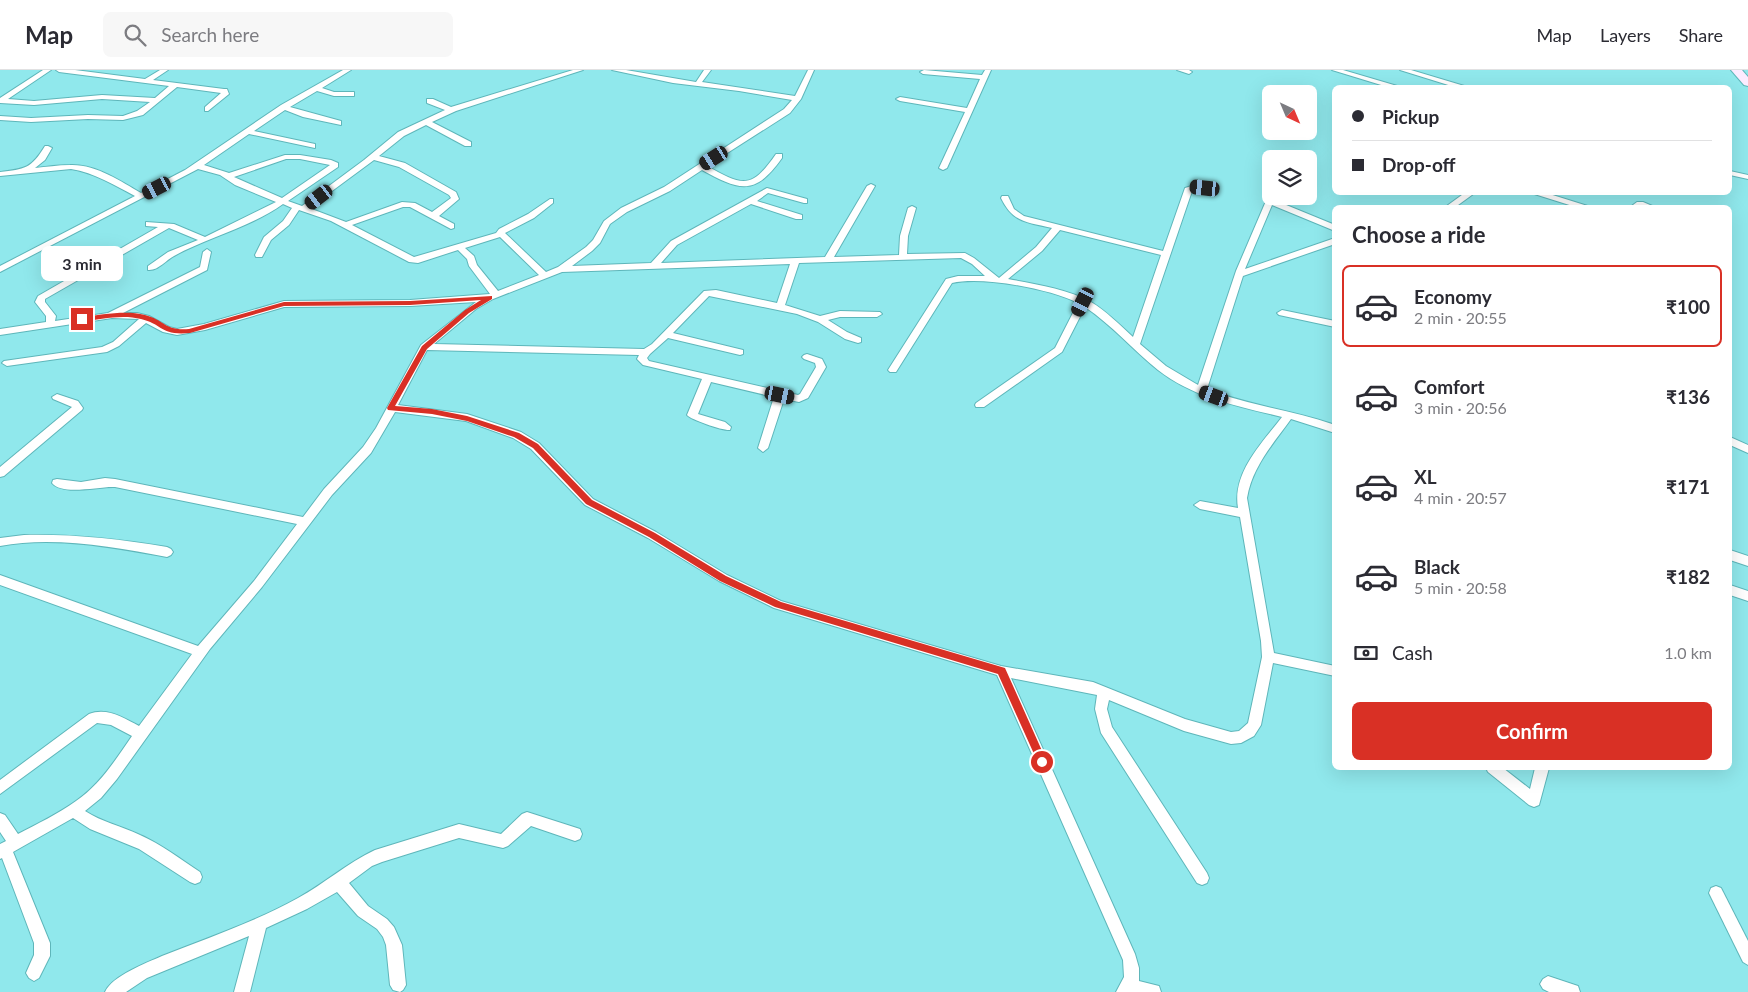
<!DOCTYPE html>
<html lang="en">
<head>
<meta charset="utf-8">
<style>
  :root { --surface:#fff; --page:#f7f7f7; --text:#2b2b33; --muted:#7c7c81; --line:#e1e1e2; --accent:#d93025 }
  body { margin:0; font-family:Lato,sans-serif; background:var(--page); color:var(--text); height:100vh; display:flex; flex-direction:column; font-size:19px; white-space:nowrap }
  * { box-sizing:border-box; margin:0 }
  p { font-size:16px; color:var(--muted) }
  .icon { flex:none; width:28px; height:28px; fill:none; stroke:currentColor; stroke-width:2; stroke-linecap:round; stroke-linejoin:round }
  .map { position:relative; flex:1; overflow:hidden }
  .drawer { position:absolute; left:1332px; top:135px; width:400px; height:565px; display:flex; flex-direction:column; background:var(--surface); border-radius:8px; box-shadow:0 5px 20px #0002 }
  .drawer>* { flex:none }
  .guide { position:absolute; left:1332px; top:15px; width:400px; height:110px; border-radius:8px; box-shadow:0 5px 20px #0002; display:grid; align-content:center; height:110px; padding:0 20px; background:var(--surface) }
  .needle { width:32px; rotate:136deg }
  .controls { position:absolute; left:1262px; top:15px; display:grid; gap:10px }
  .controls a { display:grid; place-items:center; width:55px; height:55px; border-radius:8px; background:var(--surface); box-shadow:0 5px 20px #0002; font-size:25px }
  .end { position:absolute; width:22px; height:22px; margin:-11px; border:6px solid #d93025; background:#fff; box-shadow:0 0 0 2px #fff }
  .from { border-radius:50% }
  .bubble { position:absolute; height:35px; border-radius:8px; background:var(--surface); box-shadow:0 5px 20px #0002; font-size:16px; font-weight:700; line-height:35px; text-align:center }
  .car { position:absolute; width:15px; height:30px; margin:-15px -8px; border-radius:6px; box-shadow:0 0 4px 1px #0007; background:linear-gradient(#222 24%,#8ab4d8 0 40%,#222 0 76%,#8ab4d8 0 86%,#222 0) }
  .guide b { display:flex; align-items:center; gap:18px; height:48px; font-size:19px }
  .guide b+b { border-top:1px solid var(--line) }
  .guide i { width:12px; height:12px; background:var(--text) }
  ul { padding:0; list-style:none }
  li { display:flex; align-items:center; gap:15px; height:82px; margin:0 10px 8px; padding:0 10px; border:2px solid transparent; border-radius:8px }
  li div { flex:1 }
  li b { display:block; font-size:19px }
  li em { font-style:normal; font-weight:700 }
  li.current { border-color:var(--accent) }
  li>.icon { width:45px; height:45px; stroke-width:1.5 }
  h2 { padding:0 20px; font-size:22px; line-height:60px }
  .pay { display:flex; align-items:center; gap:12px; height:55px; padding:0 20px; font-size:19px }
  .pay p { margin-inline-start:auto }
  .cta { display:flex; gap:10px; margin-top:auto; padding:10px 20px }
  .cta a { flex:1; height:58px; border-radius:8px; background:var(--accent); color:#fff; font-size:20px; font-weight:700; line-height:58px; text-align:center }
  header { display:flex; align-items:center; gap:30px; box-sizing:border-box; height:70px; padding:0 25px; background:var(--surface); border-bottom:1px solid var(--line) }
  header strong { font-size:24px }
  nav { display:flex; gap:28px; margin-inline-start:auto; font-size:18px }
  .search { width:350px; height:45px; background:var(--page); display:flex; align-items:center; gap:12px; box-sizing:border-box; padding:0 18px; border-radius:8px; color:var(--muted); font-size:19px }
  .map>svg:first-child { display:block }
  .lines { fill:none; stroke-linecap:round; stroke-linejoin:round }
  .minor-casing { stroke:#5eb6ba; stroke-width:2 }
  .secondary-casing { stroke:#5eb6ba; stroke-width:2 }
  .minor { fill:#fff; fill-rule:evenodd }
  .secondary { fill:#fbecff; fill-rule:evenodd }
  .route { fill:#d93025 }
</style>
</head>
<body>
<header>
<strong>Map</strong>
<div class="search"><svg class="icon" aria-label="search" viewBox="0 0 24 24"><circle cx="10" cy="10" r="6"/><path d="M15 15l6 6"/></svg>Search here</div>
<nav><a>Map</a><a>Layers</a><a>Share</a></nav>
</header>
<div class="map">
<svg width="1748" height="922" viewBox="0 0 1748 922">
  <rect width="100%" height="100%" fill="#90e8ec"/>
  <g class="lines">
    <g class="minor-casing">
      <g id="minor">
        <path d="M43,0H51L8,29L34,31L102,25L155,28L169,16L59,2L56,0H75L145,9L160,0H168L153,10L224,19H227L229,24L208,41H205V37L221,23L177,17L143,45L123,50L88,49L31,52L0,50V46L31,48L88,45L123,46L137,41L150,32L102,29L34,35L0,33V28Z"/>
        <path d="M343,0H351L322,18L334,22H354V26H334L317,21L290,37L341,51V55L303,47L285,40L254,61L315,74V78L249,64L204,95L229,103L285,85H300L331,90L338,93V97L288,131L302,136L364,90L398,62L445,40L427,33V29H433L451,37L573,0H583L456,41L432,52L471,72V76H465L426,55L404,66L379,86L405,93L456,122L459,129L439,146L454,154V158L451,159L410,137H403L352,155L414,187L496,163L499,159L528,144L550,129H553V133L534,148L505,163L546,202L558,197L586,177L593,170L604,151L621,138L664,117L784,39L792,30L739,21L673,13L612,0H626L696,12L704,0H711L702,12L795,26L808,0H814L801,29L790,43L707,96C743,116 751,120 776,84H782V88C755,126 740,121 702,100L670,121L627,142L610,154L600,173L592,181L572,196L651,193L671,171L767,118L807,129V133H804L768,123L757,131L802,145V149H796L751,134L677,175L661,193L825,187L867,116L871,114L875,116L834,187L899,185L900,166L908,138L912,136L916,138L908,166L907,184L965,183L974,188L999,208L1036,177L1052,158C1027,152 1013,153 1001,128L1002,126H1008L1014,139L1024,146L1163,181L1185,118L1195,115L1218,117L1219,119C1211,124 1200,118 1192,121L1140,274L1166,296L1198,315L1236,201L1269,124L1276,126L1274,130L1335,155V161L1272,135L1245,199L1335,168V174L1243,206L1207,319C1249,336 1293,340 1335,355V363L1291,349C1273,374 1252,397 1247,428L1274,583L1335,596V606L1273,593L1261,655L1254,666L1241,673L1231,674L1184,661L1109,630L1107,639L1112,657L1207,803L1209,808L1207,813L1202,815L1197,813L1101,663L1095,639L1097,625L1011,608L1135,884L1139,898V911L1159,916L1161,922H1116L1124,907L1123,890L997,605L774,538L719,511L648,468L585,435L531,379L513,368L466,351L395,342L371,383L332,425L262,517L210,579L117,709L101,728L85,741C102,752 121,756 140,765C161,774 180,789 200,802L202,807L200,812L195,814L190,812L139,779L90,759L73,748L13,782L50,873V886L39,908L34,911L29,908L26,903L34,885V873L2,788L0,789V774L6,771L0,762V743L5,745L18,764C37,754 58,744 76,731C100,715 116,689 132,666L111,655L97,653L0,724V710L89,644C107,637 124,648 139,656L192,584L0,515V505L198,576L254,511L297,454L115,417C100,416 62,426 52,413L53,410L57,409L81,412L105,408L115,409L303,447L324,419L363,377L376,358L421,275L476,232L410,236L284,237L205,260L177,265L163,262L146,253L119,276L107,282L7,296L2,293L4,291L102,277L113,272L139,249L112,248L0,265V259L46,252V246L35,232L38,226L158,157L146,156V152L174,154L205,167L276,132L235,115L220,105L198,99L0,202V196L135,126C114,115 95,103 71,99L0,106V102C25,99 31,99 45,76H48L52,78L45,90L35,98C46,97 58,95 70,95C96,94 120,111 141,123L185,100L281,35ZM286,89H300L330,95L282,128L234,107ZM374,90L399,97L449,125L451,128L432,142L415,133L402,132L346,152L309,138ZM283,134L292,138L283,151L264,167L255,185L256,187H262L271,170L289,155L299,140L331,151L409,192L418,193L458,180L467,189L469,196L490,224L410,230L284,231L204,254L177,259L169,257L149,246L137,243H123L207,200L211,182L207,179L203,182L200,197L108,243L55,251L56,246L45,232V229L169,158L198,170L168,182L148,196V200C158,201 166,190 174,186C209,167 251,157 283,134ZM1060,160L1161,185L1133,267C1120,255 1106,241 1091,232C1067,219 1035,214 1008,209L1042,181ZM500,167L539,205L498,221L477,195L474,186L465,178ZM961,188L972,194L985,206H958L946,209L888,300L890,302H896L952,213C983,206 1050,219 1078,233L1055,278L976,333L975,335L976,337H984L1062,282L1085,237C1112,255 1133,280 1158,300C1194,328 1237,336 1282,347C1262,373 1232,403 1238,438L1200,431L1194,435L1200,439L1240,447L1261,571L1262,587L1248,653L1239,661L1231,662L1185,649L1093,612L1001,596L781,531L727,505L656,462L593,429L539,373L521,362L467,344L398,335L427,280L639,285L637,289L643,295L702,309L687,345C691,350 724,361 730,360L731,357L725,352L698,344L711,312L774,327L758,378L763,382L768,378L784,329L799,332L808,328L826,297L822,289L807,284L804,285L802,287L804,289L815,293L816,297L800,324L798,325L649,291L647,288L650,284L668,268L740,285L743,284V280L673,263L709,226L797,244L818,252L845,269L858,273L861,272V268L847,262L828,250L840,247H877L882,244L880,242L840,241L820,246L785,235L799,193ZM790,194L777,233L716,220L704,221L652,274L644,279L434,274L476,239L493,229L562,202Z"/>
        <path d="M924,0L982,5L985,0H991L947,98L943,100L939,98L965,42L900,31L896,29L900,27L967,38L980,9L923,4L920,2Z"/>
        <path d="M1177,0H1189L1192,2L1189,4Z"/>
        <path d="M1332,0H1343L1404,18H1391Z"/>
        <path d="M1400,0H1411L1471,18H1458Z"/>
        <path d="M1730,101L1748,105V109L1730,105Z"/>
        <path d="M1466,122H1476L1454,138H1444Z"/>
        <path d="M1528,122H1543L1594,138H1579Z"/>
        <path d="M1637,132H1643L1657,138H1629Z"/>
        <path d="M1282,240L1335,251V257L1279,245L1277,243Z"/>
        <path d="M57,324L78,331L83,338L82,340L4,406L0,407V397L72,337L53,329L52,327Z"/>
        <path d="M1730,367L1748,375V383L1730,375Z"/>
        <path d="M24,465C73,464 119,469 167,477L171,479L173,482L171,485L167,487C114,477 53,466 0,476V468Z"/>
        <path d="M1730,480L1748,486V496L1730,490Z"/>
        <path d="M1730,515L1748,521V531L1730,525Z"/>
        <path d="M1486,698H1503L1530,719L1535,698H1549L1539,735L1534,737L1529,735L1488,702Z"/>
        <path d="M527,742L580,759L582,764L580,769L575,771L531,756L508,776L503,778L459,768L382,792L372,796L349,813L368,836L387,849L394,857L402,875L406,915L403,920L400,922L393,920L390,915L386,875L383,867L377,859L358,846L337,822L307,839L266,858L250,922H234L249,866L147,908L126,922H105C112,906 146,893 162,886C207,868 255,852 298,828C324,814 347,793 375,780L459,754L501,764L522,744Z"/>
        <path d="M1716,816L1721,818L1748,871V895L1743,892L1709,823L1711,818Z"/>
        <path d="M1548,906L1578,916L1580,922H1549L1543,919L1540,914L1543,909Z"/>
      </g>
    </g>
    <g class="secondary-casing">
      <path id="secondary" d="M1731,0H1742L1748,7V16L1744,15Z"/>
    </g>
    <use href="#minor" class="minor"/>
    <use href="#secondary" class="secondary"/>
  </g>
  <path class="route" d="M492,226V229L469,243L427,279L395,336L432,339L467,346L519,363L538,374L592,430L655,463L726,506L781,532L1005,598L1047,692L1046,695H1039L998,604L775,537L720,511L649,467L586,434L533,378L514,367L467,351L432,344L388,340L387,338L422,276L465,240L481,230L410,235L284,236L190,263C160,266 163,254 141,249C123,244 100,249 82,252L79,249L82,247C102,245 125,240 145,245C165,250 164,261 189,259L284,232L410,231Z"/>
</svg>
<div class="controls">
<a><svg class="needle" viewBox="-14 -14 28 28"><path d="M0-13l5 13h-10z" fill="#e53935"/><path d="M0 13l5-13h-10z" fill="#7c7c81"/></svg></a>
<a><svg class="icon" aria-label="layers" viewBox="0 0 24 24"><path d="M12 4l9 5-9 5-9-5zM3 14l9 5 9-5"/></svg></a>
</div>
<i class="end from" style="left:1042px;top:692px"></i>
<i class="end" style="left:82px;top:249px"></i>
<div class="bubble" style="left:41px;top:176px;width:82px">3 min</div>
<i class="car" style="left:714px;top:88px;rotate:238deg"></i>
<i class="car" style="left:157px;top:118px;rotate:243deg"></i>
<i class="car" style="left:1205px;top:118px;rotate:276deg"></i>
<i class="car" style="left:319px;top:127px;rotate:233deg"></i>
<i class="car" style="left:1083px;top:232px;rotate:207deg"></i>
<i class="car" style="left:780px;top:325px;rotate:102deg"></i>
<i class="car" style="left:1214px;top:326px;rotate:290deg"></i>
<div class="guide">
<b><i class="from"></i>Pickup</b>
<b><i></i>Drop-off</b>
</div>
<section class="drawer">
<h2>Choose a ride</h2>
<ul>
<li class="current"><svg class="icon" aria-label="car" viewBox="0 0 24 24"><path d="M5 17H2v-5l4-1 3-4h7l3 4 3 1v5h-3M9 17h6M6 11h13"/><circle cx="7" cy="17" r="2"/><circle cx="17" cy="17" r="2"/></svg><div><b>Economy</b><p>2 min · 20:55</p></div><em>₹100</em></li>
<li><svg class="icon" aria-label="car" viewBox="0 0 24 24"><path d="M5 17H2v-5l4-1 3-4h7l3 4 3 1v5h-3M9 17h6M6 11h13"/><circle cx="7" cy="17" r="2"/><circle cx="17" cy="17" r="2"/></svg><div><b>Comfort</b><p>3 min · 20:56</p></div><em>₹136</em></li>
<li><svg class="icon" aria-label="car" viewBox="0 0 24 24"><path d="M5 17H2v-5l4-1 3-4h7l3 4 3 1v5h-3M9 17h6M6 11h13"/><circle cx="7" cy="17" r="2"/><circle cx="17" cy="17" r="2"/></svg><div><b>XL</b><p>4 min · 20:57</p></div><em>₹171</em></li>
<li><svg class="icon" aria-label="car" viewBox="0 0 24 24"><path d="M5 17H2v-5l4-1 3-4h7l3 4 3 1v5h-3M9 17h6M6 11h13"/><circle cx="7" cy="17" r="2"/><circle cx="17" cy="17" r="2"/></svg><div><b>Black</b><p>5 min · 20:58</p></div><em>₹182</em></li>
</ul>
<div class="pay"><svg class="icon" aria-label="cash" viewBox="0 0 24 24"><path d="M3 7h18v10H3z"/><circle cx="12" cy="12" r="2"/></svg>Cash<p>1.0 km</p></div>
<div class="cta"><a>Confirm</a></div>
</section>
</div>
</body>
</html>
